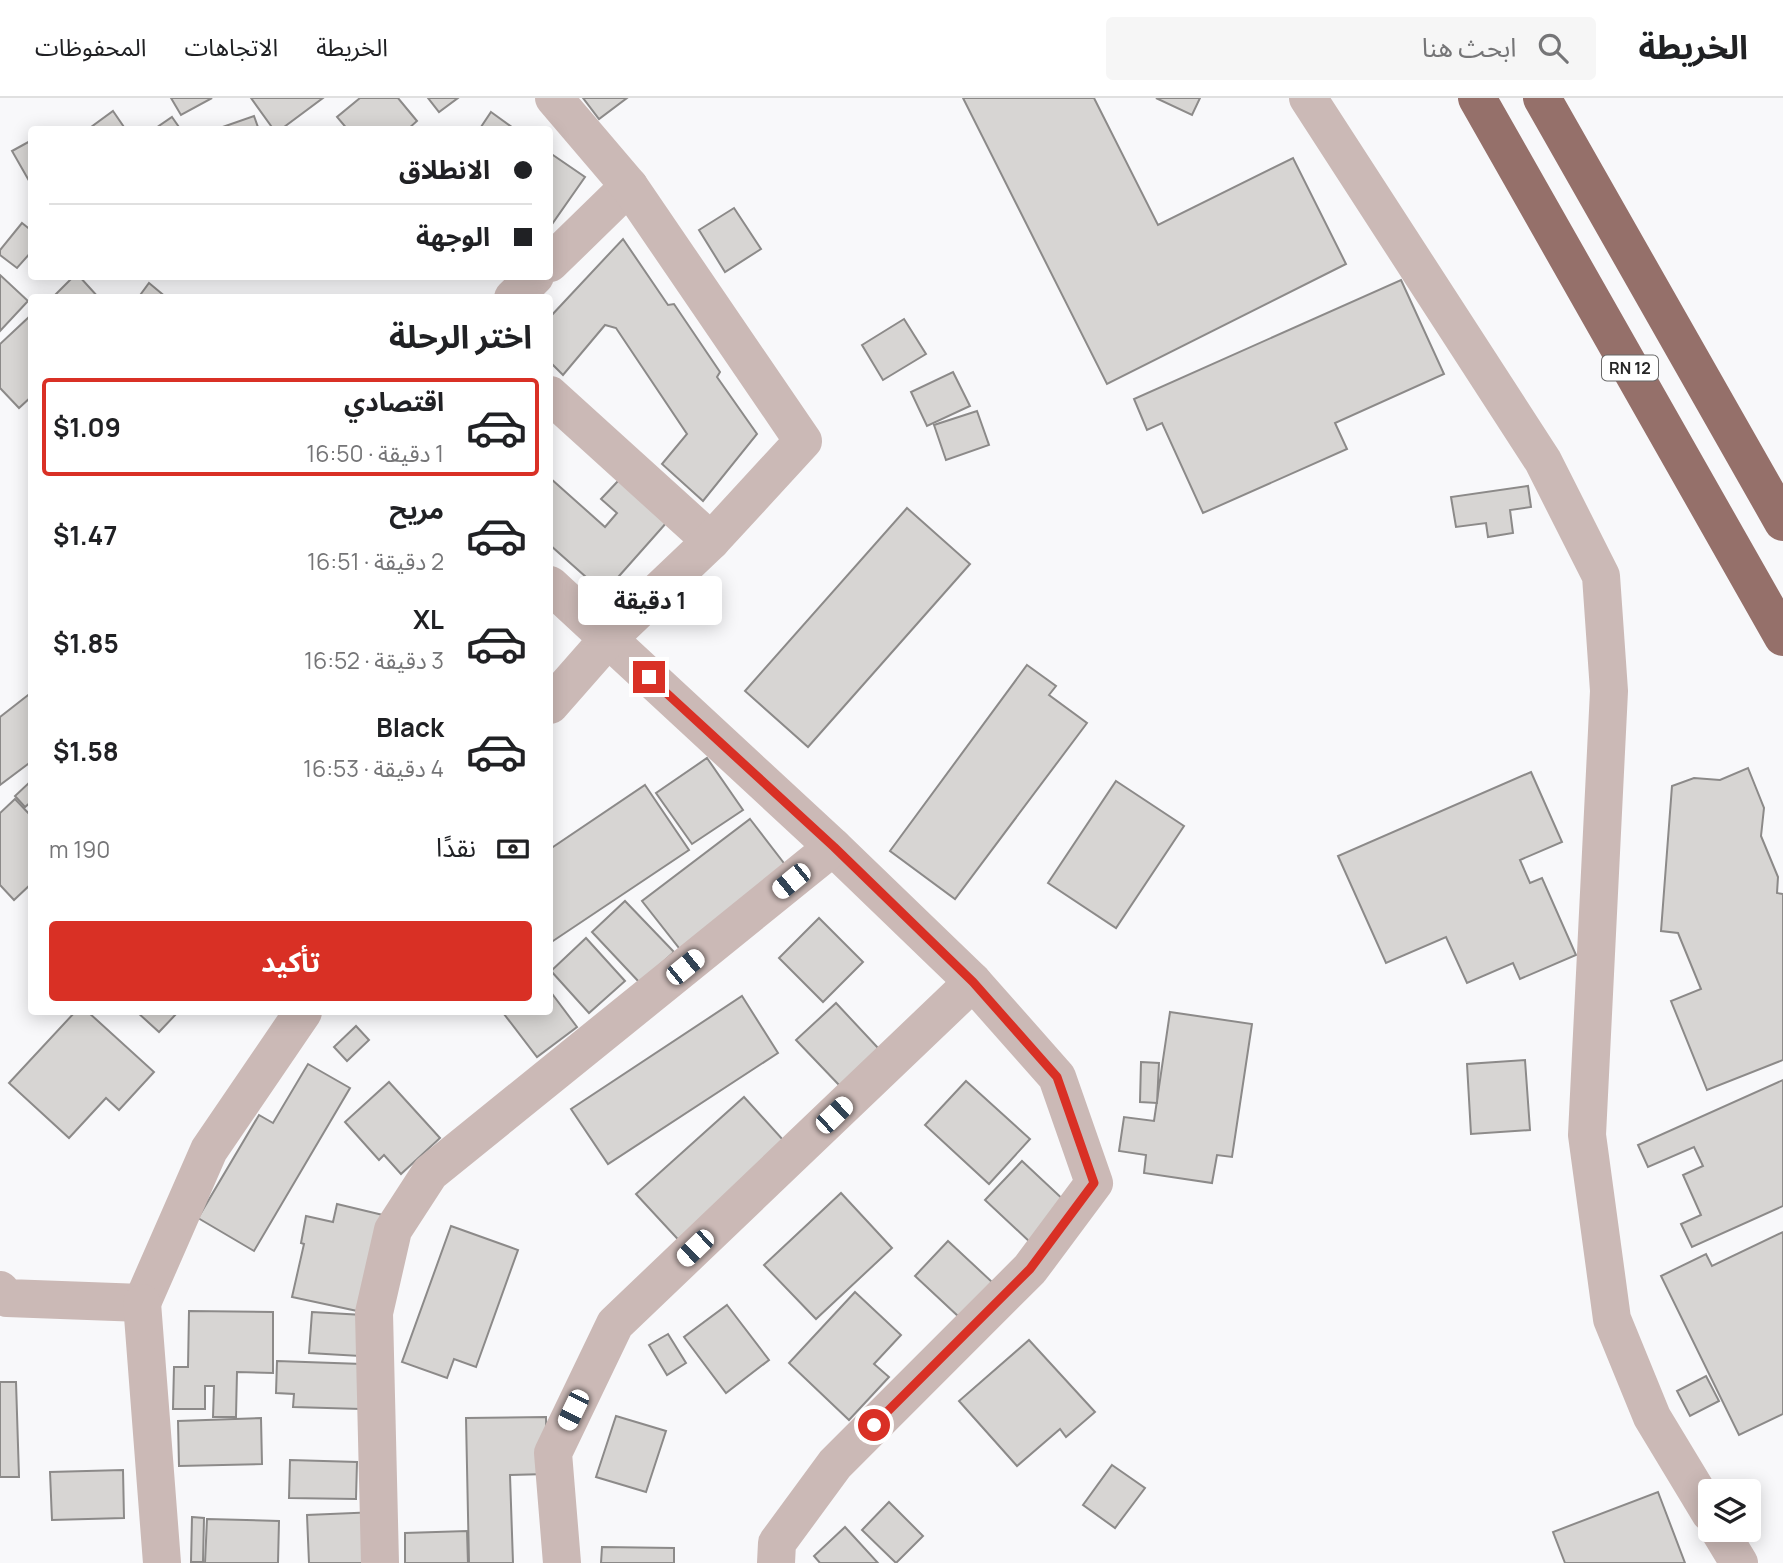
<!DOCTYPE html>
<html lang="ar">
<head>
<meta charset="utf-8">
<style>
  :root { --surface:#fff; --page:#f6f6f6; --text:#202124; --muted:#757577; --line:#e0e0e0; --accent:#d93025 }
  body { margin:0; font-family:Manrope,"Noto Sans Arabic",sans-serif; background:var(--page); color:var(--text); direction:rtl; height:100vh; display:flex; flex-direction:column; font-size:26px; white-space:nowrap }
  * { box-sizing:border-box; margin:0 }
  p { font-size:23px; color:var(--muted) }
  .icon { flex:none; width:38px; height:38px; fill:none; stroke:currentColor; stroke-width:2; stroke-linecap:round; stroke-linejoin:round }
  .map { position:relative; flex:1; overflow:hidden; direction:ltr }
  .side { position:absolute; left:28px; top:196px; width:525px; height:721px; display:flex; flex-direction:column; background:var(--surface); border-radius:7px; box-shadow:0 4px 18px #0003; direction:rtl }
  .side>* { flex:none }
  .banner { position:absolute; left:28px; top:28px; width:525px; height:154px; border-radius:7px; box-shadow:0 4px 18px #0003; direction:rtl; display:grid; align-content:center; height:154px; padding:0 21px; background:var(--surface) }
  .controls { position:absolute; left:1698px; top:1381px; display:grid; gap:14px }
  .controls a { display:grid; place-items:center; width:63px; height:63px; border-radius:7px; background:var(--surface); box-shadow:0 4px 18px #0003; font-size:35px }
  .end { position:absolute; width:32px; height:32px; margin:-16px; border:9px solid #d93025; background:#fff; box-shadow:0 0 0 4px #fff }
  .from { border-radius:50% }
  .bubble { position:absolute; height:49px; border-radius:7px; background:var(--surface); box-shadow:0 4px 18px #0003; font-size:23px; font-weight:700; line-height:49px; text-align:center; direction:rtl }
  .car { position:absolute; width:21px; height:42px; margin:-21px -10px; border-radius:9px; box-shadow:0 0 5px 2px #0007; background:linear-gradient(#fff 24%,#345 0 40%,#fff 0 76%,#345 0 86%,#fff 0) }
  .banner b { display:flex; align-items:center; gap:24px; height:66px; font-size:26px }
  .banner b+b { border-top:2px solid var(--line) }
  .banner i { width:18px; height:18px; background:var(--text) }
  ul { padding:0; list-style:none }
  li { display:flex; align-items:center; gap:21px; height:98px; margin:0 14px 10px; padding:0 7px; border:4px solid transparent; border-radius:7px }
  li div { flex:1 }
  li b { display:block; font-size:26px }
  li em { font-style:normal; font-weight:700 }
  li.current { border-color:var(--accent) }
  li>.icon { width:63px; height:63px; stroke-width:1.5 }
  h2 { padding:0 21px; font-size:32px; line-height:84px }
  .pay { display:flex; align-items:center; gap:18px; height:77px; padding:0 21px; font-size:26px }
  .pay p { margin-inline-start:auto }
  .cta { display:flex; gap:14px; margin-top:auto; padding:14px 21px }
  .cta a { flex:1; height:80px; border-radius:7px; background:var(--accent); color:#fff; font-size:28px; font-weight:700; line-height:80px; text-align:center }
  header { display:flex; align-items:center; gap:42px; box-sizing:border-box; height:98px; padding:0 35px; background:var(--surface); border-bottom:2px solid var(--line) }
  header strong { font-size:33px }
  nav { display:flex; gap:38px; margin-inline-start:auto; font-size:24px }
  .search { width:490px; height:63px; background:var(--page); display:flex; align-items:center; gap:18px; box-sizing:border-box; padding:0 24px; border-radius:7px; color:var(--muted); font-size:26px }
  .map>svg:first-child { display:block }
  .building { fill:#d7d5d3; stroke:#8c8a89; stroke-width:2 }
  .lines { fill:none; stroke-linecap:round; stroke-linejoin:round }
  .street { stroke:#cbb9b6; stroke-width:38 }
  .highway { stroke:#95706a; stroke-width:38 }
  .route { stroke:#d93025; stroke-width:9 }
  .labels { text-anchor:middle; stroke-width:5; stroke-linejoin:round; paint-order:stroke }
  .shield { fill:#fff; stroke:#686868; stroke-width:2 }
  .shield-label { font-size:16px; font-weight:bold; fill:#272727 }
</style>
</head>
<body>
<header>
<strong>الخريطة</strong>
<div class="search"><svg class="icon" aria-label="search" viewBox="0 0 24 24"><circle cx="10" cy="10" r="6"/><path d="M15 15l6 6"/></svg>ابحث هنا</div>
<nav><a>الخريطة</a><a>الاتجاهات</a><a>المحفوظات</a></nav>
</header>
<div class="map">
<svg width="1783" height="1465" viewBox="0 0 1783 1465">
  <rect width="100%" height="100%" fill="#f8f8fa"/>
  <g class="building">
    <path d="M171,0H212L181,17Z"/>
    <path d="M251,0H323L280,32H274Z"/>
    <path d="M360,0H398L417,23L407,32H348L337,19Z"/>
    <path d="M428,0H458L439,14Z"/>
    <path d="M583,0H627L599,21Z"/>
    <path d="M963,0H1094L1158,127L1293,60L1346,166L1107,286Z"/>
    <path d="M1156,0H1200L1192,17Z"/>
    <path d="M113,13L126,32H87Z"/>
    <path d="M491,14L516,32H479Z"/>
    <path d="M254,18L259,32H214Z"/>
    <path d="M172,19L181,32H153Z"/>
    <path d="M32,42V88L12,53Z"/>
    <path d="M550,55L585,79L550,129Z"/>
    <path d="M734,110L761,151L725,174L699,132Z"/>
    <path d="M22,125L32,133V153L17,170L0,157V152Z"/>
    <path d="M623,141L668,207L674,206L720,274L717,279L757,336L703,403L662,366L687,336L616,230L605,227L563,277L550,264V219Z"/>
    <path d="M0,177L28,203L0,233Z"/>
    <path d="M74,178H79L99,200H52Z"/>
    <path d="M1401,182L1444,276L1335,325L1347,351L1203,415L1162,325L1147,332L1134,301Z"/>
    <path d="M149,185L167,200H138Z"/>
    <path d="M29,219L32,222V298L19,310L0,290V246Z"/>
    <path d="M904,221L926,256L883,282L862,247Z"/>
    <path d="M953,274L970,308L927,328L911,294Z"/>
    <path d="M977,313L989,347L946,362L934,327Z"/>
    <path d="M550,380L605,429L617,415L601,401L619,382L667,424L604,495L550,447Z"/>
    <path d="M1528,388L1531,409L1510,412L1513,435L1488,439L1486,425L1456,429L1451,399Z"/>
    <path d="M907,410L970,466L808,649L745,593Z"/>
    <path d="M1027,567L1056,588L1049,597L1087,625L955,801L890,753Z"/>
    <path d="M32,594V663L0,687V619Z"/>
    <path d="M707,660L743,712L692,746L656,695Z"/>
    <path d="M1748,670L1764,710L1761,738L1778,779L1777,795L1783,796V962L1707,992L1671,903L1701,891L1678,835L1661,833L1672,688L1694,680L1720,682Z"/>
    <path d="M1531,674L1562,744L1520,762L1530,785L1542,780L1576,857L1520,881L1513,865L1467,885L1446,839L1386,865L1338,758Z"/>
    <path d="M32,682V703L25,709L15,698Z"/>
    <path d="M1116,683L1184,728L1116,830L1048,785Z"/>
    <path d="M645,687L689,752L550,845V751Z"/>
    <path d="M15,701L32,719V785L14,802L0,787V715Z"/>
    <path d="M750,721L790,773L683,855L642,803Z"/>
    <path d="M625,803L674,854L640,885L592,834Z"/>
    <path d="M819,820L863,864L823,904L779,860Z"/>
    <path d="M586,840L625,883L589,915L551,873Z"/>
    <path d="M550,893L577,929L537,959L504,916L508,914H550Z"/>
    <path d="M742,898L778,955L608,1066L571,1011Z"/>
    <path d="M836,905L879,951L840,988L796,942Z"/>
    <path d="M75,914H88L154,974L119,1012L106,1000L69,1040L9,985Z"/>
    <path d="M137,914H178L159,934Z"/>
    <path d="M1170,914L1252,926L1232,1059L1217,1057L1212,1085L1144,1075L1146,1057L1119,1053L1124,1019L1154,1023Z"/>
    <path d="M356,928L369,942L347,963L334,949Z"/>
    <path d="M1525,962L1530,1032L1471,1036L1467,966Z"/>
    <path d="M1141,964L1159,965L1157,1005L1140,1004Z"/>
    <path d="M308,966L350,990L254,1153L198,1120L259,1017L273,1025Z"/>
    <path d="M1783,982V1108L1692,1149L1681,1126L1701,1117L1683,1077L1703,1068L1694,1049L1648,1069L1638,1047Z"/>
    <path d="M966,983L1030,1041L989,1086L925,1027Z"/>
    <path d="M389,984L440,1040L401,1076L384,1057L379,1062L345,1024Z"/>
    <path d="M744,999L784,1043L686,1150L636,1096Z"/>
    <path d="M1022,1063L1068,1106L1031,1145L985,1102Z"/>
    <path d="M841,1095L892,1150L816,1221L764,1167Z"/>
    <path d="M337,1106L383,1117L362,1214L292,1199L304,1146L301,1145L306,1118L333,1124Z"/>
    <path d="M451,1128L518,1152L476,1269L454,1261L447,1280L402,1264Z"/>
    <path d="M1783,1134V1316L1739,1337L1661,1178L1706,1156L1712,1168Z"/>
    <path d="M948,1143L992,1184L959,1219L915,1178Z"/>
    <path d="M855,1194L901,1237L874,1266L889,1279L849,1322L789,1265Z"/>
    <path d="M727,1207L769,1262L726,1295L684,1239Z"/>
    <path d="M189,1213L273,1214V1275L237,1274L236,1319H213L214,1288H205V1311H173L174,1269H188Z"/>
    <path d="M312,1214L363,1217L360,1258L309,1255Z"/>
    <path d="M668,1236L686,1265L667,1277L649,1247Z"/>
    <path d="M1029,1242L1095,1314L1066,1339L1060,1331L1017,1368L959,1303Z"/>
    <path d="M277,1263L362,1266L361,1311L293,1309L294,1296L276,1295Z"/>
    <path d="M1706,1278L1719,1303L1690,1318L1677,1293Z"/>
    <path d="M0,1284H16L19,1379H0Z"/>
    <path d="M616,1318L666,1333L646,1394L596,1379Z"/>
    <path d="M546,1319L547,1376L510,1377L513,1465H469L466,1320Z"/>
    <path d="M261,1320L262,1366L179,1368L178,1323Z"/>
    <path d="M290,1362L357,1364L356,1401L289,1400Z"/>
    <path d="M1112,1367L1145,1390L1115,1430L1083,1407Z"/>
    <path d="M123,1372L124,1420L52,1422L50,1374Z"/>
    <path d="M1658,1394L1685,1465H1565L1553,1434Z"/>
    <path d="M889,1404L923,1438L896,1465L862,1432Z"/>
    <path d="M377,1414L366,1465H309L307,1417Z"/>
    <path d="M192,1419L204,1420L203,1464H191Z"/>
    <path d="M207,1421L279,1423L278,1465H205Z"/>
    <path d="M845,1429L878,1465H820L814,1458Z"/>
    <path d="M467,1433L468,1465H405V1435Z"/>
    <path d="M602,1449L674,1450V1465H601Z"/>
  </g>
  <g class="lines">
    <g class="street">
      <path d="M1308,0L1543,363L1601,478L1609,593L1587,1037L1612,1221L1652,1319L1710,1415"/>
      <path d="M550,165L629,88"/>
      <path d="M513,200L535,178"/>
      <path d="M550,297L711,443"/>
      <path d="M550,487L833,749L973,884L1057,979L1094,1085L1030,1171L835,1366L777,1445L776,1465"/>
      <path d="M550,607L608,541L711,443L803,343L629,88L554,0"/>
      <path d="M0,1192L7,1200L142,1205L209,1052L303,914"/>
      <path d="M142,1205L162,1465"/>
      <path d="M1719,1432L1739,1465"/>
      <path d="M380,1465L374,1215L393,1132L430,1075L833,749"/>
      <path d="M562,1465L553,1355L615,1226L973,884"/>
    </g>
    <g class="highway">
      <path d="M1477,0L1783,539"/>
      <path d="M1542,0L1783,424"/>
    </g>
  </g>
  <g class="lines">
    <path class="route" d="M649,579L834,749L973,884L1057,979L1094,1085L1030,1171L874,1327"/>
  </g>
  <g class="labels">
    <rect class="shield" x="1602" y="257.5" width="56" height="25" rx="5"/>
    <g class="shield-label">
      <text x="1630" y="276">RN 12</text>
    </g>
  </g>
</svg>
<div class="controls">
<a><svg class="icon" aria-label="layers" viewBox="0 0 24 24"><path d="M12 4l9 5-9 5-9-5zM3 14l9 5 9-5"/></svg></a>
</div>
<i class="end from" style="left:874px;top:1327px"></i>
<i class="end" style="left:649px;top:579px"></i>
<div class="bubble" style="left:578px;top:478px;width:144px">1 دقيقة</div>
<i class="car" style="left:791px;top:783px;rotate:231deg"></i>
<i class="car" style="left:685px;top:869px;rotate:51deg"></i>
<i class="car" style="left:834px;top:1017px;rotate:46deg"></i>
<i class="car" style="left:695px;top:1150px;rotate:226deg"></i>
<i class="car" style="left:573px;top:1312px;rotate:206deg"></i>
<div class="banner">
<b><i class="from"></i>الانطلاق</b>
<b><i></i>الوجهة</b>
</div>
<section class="side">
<h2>اختر الرحلة</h2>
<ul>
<li class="current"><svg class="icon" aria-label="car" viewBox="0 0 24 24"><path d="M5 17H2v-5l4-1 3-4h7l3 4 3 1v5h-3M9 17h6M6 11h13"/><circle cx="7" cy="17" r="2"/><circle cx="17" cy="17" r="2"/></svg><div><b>اقتصادي</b><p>1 دقيقة · 16:50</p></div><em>$1.09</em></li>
<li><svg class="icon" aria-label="car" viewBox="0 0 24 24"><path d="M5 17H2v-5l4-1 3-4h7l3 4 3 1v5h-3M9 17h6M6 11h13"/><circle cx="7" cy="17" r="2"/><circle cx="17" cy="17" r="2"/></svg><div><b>مريح</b><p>2 دقيقة · 16:51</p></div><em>$1.47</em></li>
<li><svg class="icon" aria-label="car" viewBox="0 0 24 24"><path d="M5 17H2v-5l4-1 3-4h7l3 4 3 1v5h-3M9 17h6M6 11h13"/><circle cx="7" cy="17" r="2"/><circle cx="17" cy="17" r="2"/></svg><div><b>XL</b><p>3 دقيقة · 16:52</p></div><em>$1.85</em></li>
<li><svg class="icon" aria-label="car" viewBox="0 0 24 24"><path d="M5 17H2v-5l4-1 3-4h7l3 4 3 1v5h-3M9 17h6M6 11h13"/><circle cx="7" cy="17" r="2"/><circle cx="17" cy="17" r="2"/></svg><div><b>Black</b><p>4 دقيقة · 16:53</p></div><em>$1.58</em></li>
</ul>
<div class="pay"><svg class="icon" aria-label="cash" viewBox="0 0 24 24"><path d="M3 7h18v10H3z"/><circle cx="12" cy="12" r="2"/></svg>نقدًا<p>190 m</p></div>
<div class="cta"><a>تأكيد</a></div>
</section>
</div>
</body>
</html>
